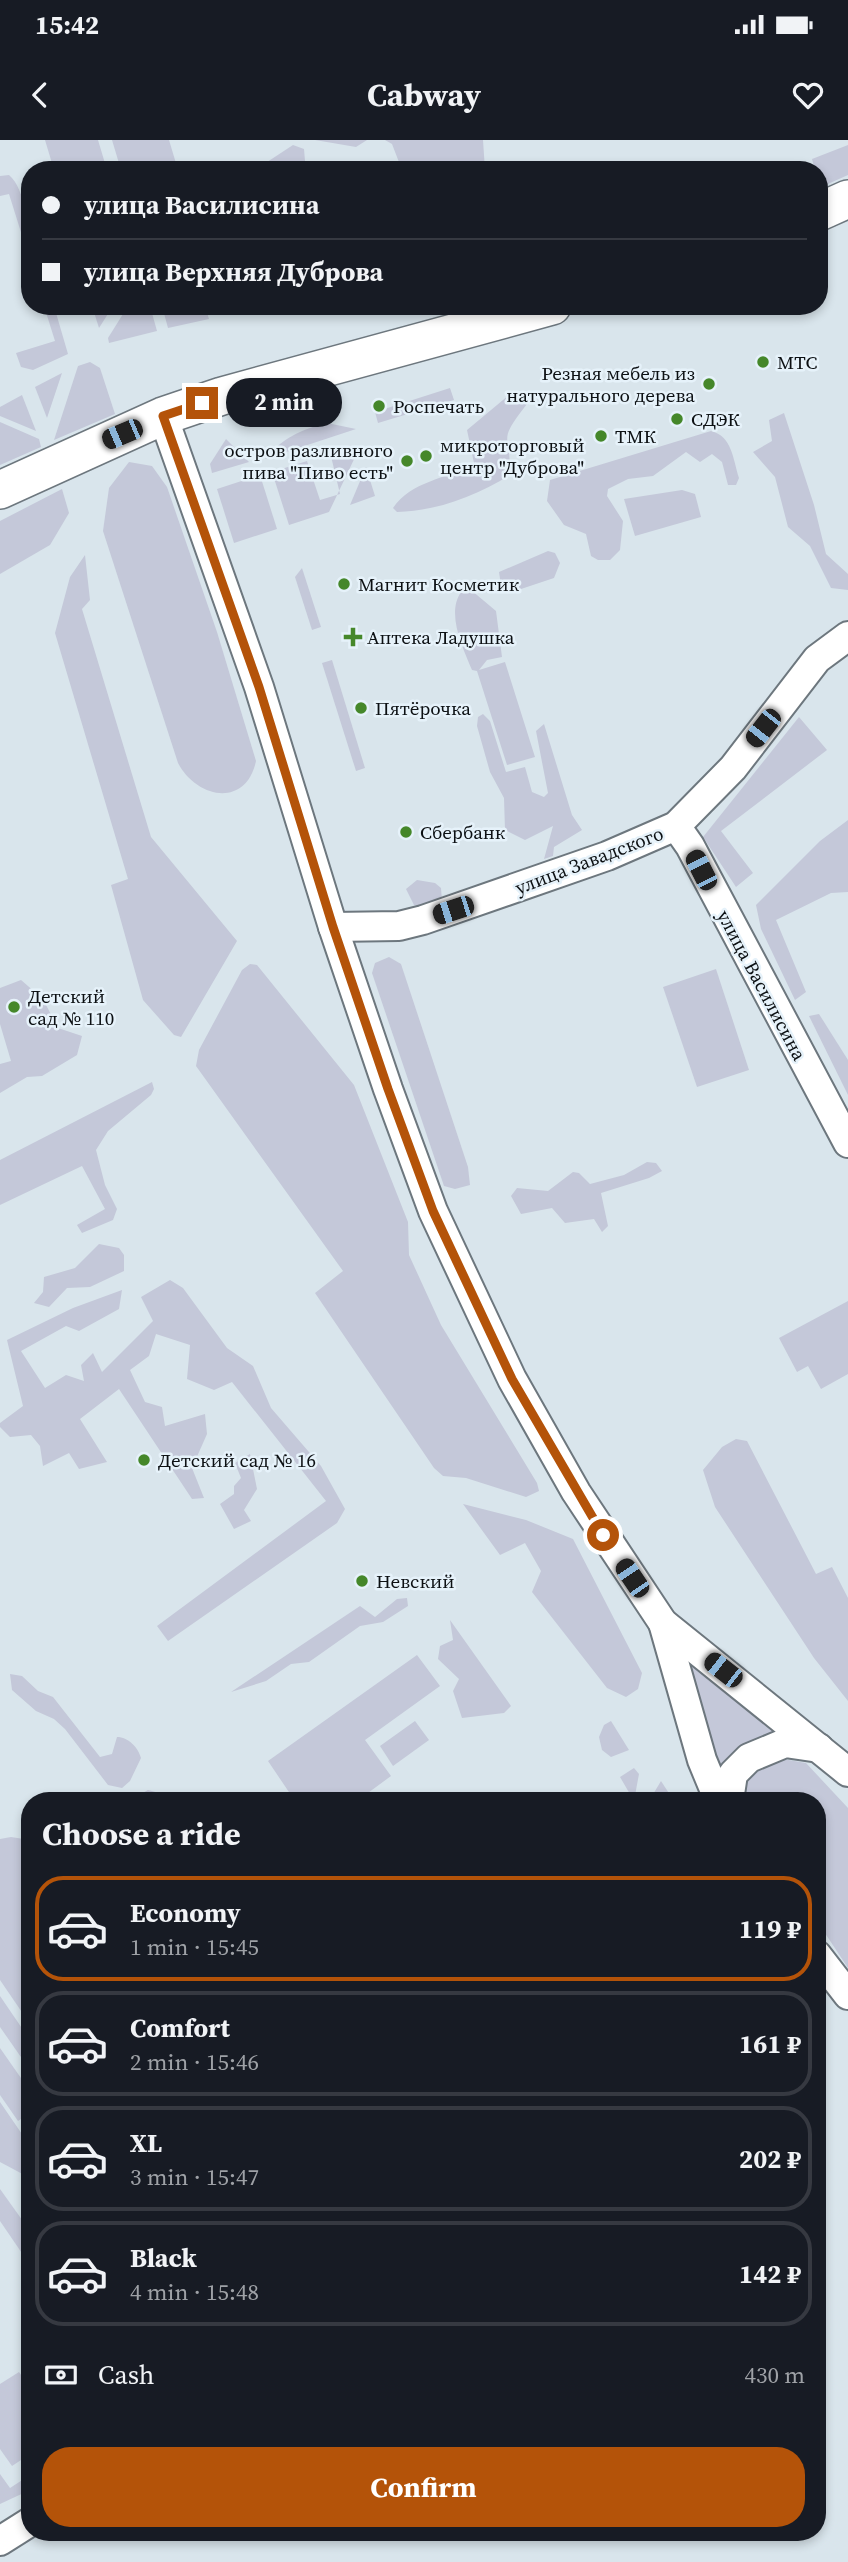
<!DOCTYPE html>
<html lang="en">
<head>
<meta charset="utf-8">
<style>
  :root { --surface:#171b24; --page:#20242c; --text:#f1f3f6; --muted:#9ea1a6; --line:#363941; --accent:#b45309 }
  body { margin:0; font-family:"Source Serif 4",serif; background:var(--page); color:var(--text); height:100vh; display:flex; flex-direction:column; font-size:26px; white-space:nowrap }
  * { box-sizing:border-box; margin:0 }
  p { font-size:23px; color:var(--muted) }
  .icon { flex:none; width:38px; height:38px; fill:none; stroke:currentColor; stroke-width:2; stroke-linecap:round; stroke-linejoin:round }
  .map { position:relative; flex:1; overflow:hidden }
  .sheet { position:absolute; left:21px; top:1652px; width:805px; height:749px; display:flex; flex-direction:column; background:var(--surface); border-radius:28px; box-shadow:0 4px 10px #0003 }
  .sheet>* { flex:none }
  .top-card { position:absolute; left:21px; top:21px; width:807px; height:154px; border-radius:28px; box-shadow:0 4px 10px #0003; display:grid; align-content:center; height:154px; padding:0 21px; background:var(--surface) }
  .end { position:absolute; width:32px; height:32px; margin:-16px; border:9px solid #b45309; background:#fff; box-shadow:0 0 0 4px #fff }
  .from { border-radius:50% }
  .bubble { position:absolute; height:49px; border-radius:24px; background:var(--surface); box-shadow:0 4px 10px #0003; font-size:23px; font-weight:700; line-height:49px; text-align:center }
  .car { position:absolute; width:21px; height:42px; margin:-21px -10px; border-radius:9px; box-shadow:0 0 5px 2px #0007; background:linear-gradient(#222 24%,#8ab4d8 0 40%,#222 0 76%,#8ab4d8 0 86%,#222 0) }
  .top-card b { display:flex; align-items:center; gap:24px; height:66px; font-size:26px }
  .top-card b+b { border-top:2px solid var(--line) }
  .top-card i { width:18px; height:18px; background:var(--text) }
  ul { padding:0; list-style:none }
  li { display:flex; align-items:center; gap:21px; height:105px; margin:0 14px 10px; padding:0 7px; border:4px solid var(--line); border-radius:28px }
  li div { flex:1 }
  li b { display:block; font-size:26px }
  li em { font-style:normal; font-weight:700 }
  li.current { border-color:var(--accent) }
  li>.icon { width:63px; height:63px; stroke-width:1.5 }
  h2 { padding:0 21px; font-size:32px; line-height:84px }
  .pay { display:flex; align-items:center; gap:18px; height:77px; padding:0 21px; font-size:26px }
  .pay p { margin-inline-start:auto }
  .cta { display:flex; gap:14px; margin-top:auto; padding:14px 21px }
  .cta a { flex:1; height:80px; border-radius:28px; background:var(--accent); color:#fff; font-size:28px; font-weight:700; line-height:80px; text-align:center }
  .status { display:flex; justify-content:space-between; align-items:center; height:49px; padding:0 35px; background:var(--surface); direction:ltr }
  .status svg { height:19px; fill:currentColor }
  header { display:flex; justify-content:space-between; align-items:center; height:91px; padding:0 21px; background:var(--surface); font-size:32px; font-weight:700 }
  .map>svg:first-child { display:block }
  .green { fill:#c4c8d9 }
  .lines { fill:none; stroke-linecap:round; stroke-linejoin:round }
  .minor-casing { stroke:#6d777e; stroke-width:32 }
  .major-casing { stroke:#6d777e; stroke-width:40 }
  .minor { stroke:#fff; stroke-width:28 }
  .major { stroke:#fff; stroke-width:37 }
  .route { stroke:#b45309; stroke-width:9 }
  .poi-dot { fill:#45872a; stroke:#e6f2fa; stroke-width:2.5 }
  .labels { text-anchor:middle; stroke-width:5; stroke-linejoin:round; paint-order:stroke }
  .poi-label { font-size:19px; fill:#0c1013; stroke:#e6f2fa; text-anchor:start }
  .street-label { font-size:19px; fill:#0c1013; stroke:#e6f2fa }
</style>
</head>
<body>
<div class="status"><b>15:42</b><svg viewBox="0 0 49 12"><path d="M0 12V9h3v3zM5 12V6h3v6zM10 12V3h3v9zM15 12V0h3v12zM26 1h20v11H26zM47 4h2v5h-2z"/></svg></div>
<header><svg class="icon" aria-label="back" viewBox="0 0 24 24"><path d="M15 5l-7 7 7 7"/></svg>Cabway<svg class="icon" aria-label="heart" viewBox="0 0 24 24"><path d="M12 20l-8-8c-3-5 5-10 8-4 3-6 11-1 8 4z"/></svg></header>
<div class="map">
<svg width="848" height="2422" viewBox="0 0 848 2422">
  <rect width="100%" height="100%" fill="#d9e5ec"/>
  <g class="green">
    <path d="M45,0H98L107,30H54Z"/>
    <path d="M112,0H169L178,30H121Z"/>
    <path d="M315,0H367L356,7Z"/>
    <path d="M385,0H483L485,30H402L392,4Z"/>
    <path d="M293,5L304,9L305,21L291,30H255Z"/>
    <path d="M848,5V35L821,47L819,30H815L812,19Z"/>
    <path d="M9,35C27,50 30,98 30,121L9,54L0,56V36Z"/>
    <path d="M44,166H54L68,214L33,230L21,227L16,213L55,201Z"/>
    <path d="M92,166H113L99,188Z"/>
    <path d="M128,166H150L157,191L109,203L108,198Z"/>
    <path d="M162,166H205L209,179L168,188Z"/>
    <path d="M90,222L100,228L115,274L54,300L78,226Z"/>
    <path d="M62,233L47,278L35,247Z"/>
    <path d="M450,248L454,260L378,283L375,272Z"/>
    <path d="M22,255L36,291L0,276V267Z"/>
    <path d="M509,255L522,256L527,264C496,304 511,291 510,335C476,356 437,371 397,372L393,368C411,341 447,339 474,323L467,290Z"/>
    <path d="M784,273L814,365L826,414L848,434V450L831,448L810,406L788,387L775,337L753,312L772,301L769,280Z"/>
    <path d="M0,282L39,299L41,307L0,325Z"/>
    <path d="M327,283L356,289L265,319C284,297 300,290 327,283Z"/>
    <path d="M711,291C732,296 733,319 739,338L736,345H728L722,322L712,314L700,322L686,312L653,336L628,339L608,349L607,356L623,381L620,410L610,420H598L591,416L586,394L564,385L547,361L550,340Z"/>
    <path d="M226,299L249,322L212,333L210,324Z"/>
    <path d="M347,306L357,313L329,372L289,385L272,332L307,321L320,360L340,354L330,312Z"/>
    <path d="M129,322L152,326L167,347L217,492L256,621C246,668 197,659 178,623L103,391L109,348Z"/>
    <path d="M366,327L375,356L350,365Z"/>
    <path d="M260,335L277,389L234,403L217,349Z"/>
    <path d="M62,349L69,373L50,405L0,434V381Z"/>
    <path d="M682,350L695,354L701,377L635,396L624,359Z"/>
    <path d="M548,411L555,413L560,423L554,438L518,450L502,452L499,432Z"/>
    <path d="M85,415L90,460L82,469L151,697L237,801L181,897L174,895L143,860L111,745L128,739L55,493L70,437Z"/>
    <path d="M302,428L321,487L312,490L295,437Z"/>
    <path d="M471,450L496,471L502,517L487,520L479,530L505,522L535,617L507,625L477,531L472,530C463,508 446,474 461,452Z"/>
    <path d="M332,520L365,628L356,631L322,523Z"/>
    <path d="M483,574L490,581L506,632L525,627L532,652L544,657L548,653L536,591L544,584L572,675L582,690L554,707L553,716L544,719L553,686L525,700L505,690L504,658L490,632L477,586L478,577Z"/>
    <path d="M799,577L827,610L721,691L753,733L736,747L703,697Z"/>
    <path d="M848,680V752L831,753L776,780L806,852L795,860L761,789L756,765L820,701Z"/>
    <path d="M417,740L435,743L441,748L442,761L429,768L414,765L406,749Z"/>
    <path d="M389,817L401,824L468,1027L470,1045L455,1049L444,1046L372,833L375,823Z"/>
    <path d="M250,824L257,825L354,945L408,1082L409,1115L441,1185L537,1343L539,1351L526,1357L466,1338L443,1336L434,1328L315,1153L343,1131L196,926L199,910L242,830Z"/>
    <path d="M716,829L749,930L697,947L663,847Z"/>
    <path d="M21,840L43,859L58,888L82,896L77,915L42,936L27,937L0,953V924L11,921L0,884V848Z"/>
    <path d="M819,874L848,920V955L809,876Z"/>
    <path d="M152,942L154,949L151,955L108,991L96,1010L105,1045L117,1069L113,1080L82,1093L77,1085L105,1069L82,1026L0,1065V1020Z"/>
    <path d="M647,1022L656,1023L662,1031L649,1038L601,1053L608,1086L602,1092L594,1079L565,1083L552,1068L521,1074L511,1056L517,1048L548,1051L573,1032L579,1033L590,1044L624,1035Z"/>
    <path d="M99,1104L119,1108L124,1115V1131L90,1147L67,1148L49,1167L34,1163L43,1152L44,1137L75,1128Z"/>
    <path d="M170,1140L183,1148L227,1208L253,1226L271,1268L321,1326L345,1369L337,1383L168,1501L157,1486L326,1361L232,1242L214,1250L187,1239L190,1205L156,1194L149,1216L130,1230L145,1262L162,1267L165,1286L205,1274L207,1294L192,1328L204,1358L192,1359L119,1249L80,1279L107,1322L79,1329L69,1313L43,1326L40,1306L31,1295L10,1297L0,1287V1283L23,1266L7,1200L73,1168L122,1150L119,1169L79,1191L66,1186L21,1211L45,1248L66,1235L84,1241L81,1225L93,1213L102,1232L153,1181L141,1157Z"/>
    <path d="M848,1161V1234L821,1249L808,1226L797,1232L779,1198Z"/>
    <path d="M736,1299L747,1301L816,1434L832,1427L848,1458V1561L814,1518L715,1367L703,1330L722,1307Z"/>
    <path d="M250,1314L257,1349L244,1370L251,1381L234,1389L220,1364L234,1354V1346L241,1338L235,1323Z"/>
    <path d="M463,1364L526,1380L573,1399L642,1533L638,1549L626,1557L607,1548L532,1452L541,1431L525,1403L500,1415Z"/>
    <path d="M407,1458L408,1466L383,1482L360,1486L309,1522L291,1524L266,1541L231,1552L360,1466L375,1477L397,1459Z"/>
    <path d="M450,1480L511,1566L504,1573L462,1578L453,1551L459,1539L438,1519L440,1506L453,1500Z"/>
    <path d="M417,1515L440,1546L365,1600L391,1636L357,1661H295L268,1621Z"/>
    <path d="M695,1521L782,1592L721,1633L708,1607L686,1523Z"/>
    <path d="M10,1534L22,1536L38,1551L53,1557L100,1617L112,1614L117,1597C128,1597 138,1607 141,1618L130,1641L122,1648L108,1645L65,1589L54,1579L36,1571L12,1550Z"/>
    <path d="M415,1581L429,1600L393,1626L380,1606Z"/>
    <path d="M611,1581L629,1610L611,1617L602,1610L599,1597L604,1585Z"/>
    <path d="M783,1619L806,1623L848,1668V1828L817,1781V1661H744L746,1641L764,1624Z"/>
    <path d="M634,1628L639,1634L634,1661L620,1637Z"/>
    <path d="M661,1641L674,1661H649Z"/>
    <path d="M148,1650L163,1654L172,1661H128Z"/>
    <path d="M11,1697L30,1700V1884L0,1840V1699Z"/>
    <path d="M0,1856L30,1900V1930L0,1887Z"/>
    <path d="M0,1908L30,1951V1973L18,1981L0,1955Z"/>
    <path d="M0,1962L24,1997L30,1994V2038L0,2022Z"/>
    <path d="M0,2049L30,2091V2125L0,2081Z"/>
    <path d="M19,2232L30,2248V2314L12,2326L0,2309V2244Z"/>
    <path d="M0,2334L10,2348L30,2335V2350L0,2364Z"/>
  </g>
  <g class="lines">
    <g class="minor-casing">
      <g id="minor">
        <path d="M163,276L259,547L333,787L388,949L433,1071L512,1239L576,1352L663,1483L848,1632"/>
        <path d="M676,686L690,706L848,1003"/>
        <path d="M333,787L399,786L423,780L607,716L676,686L733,628L817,519L848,496"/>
        <path d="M663,1483L702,1620L719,1661"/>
        <path d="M729,1661L733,1634L749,1618L785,1603L819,1608"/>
        <path d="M817,1815L848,1855"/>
        <path d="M0,2401L30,2382"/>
      </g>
    </g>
    <g class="major-casing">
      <g id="major">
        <path d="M819,72L848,59"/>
        <path d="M0,350L163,276L222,256L552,166"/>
      </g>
    </g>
    <use href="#minor" class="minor"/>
    <use href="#major" class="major"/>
  </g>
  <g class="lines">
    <path class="route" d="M202,263L163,276L259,547L333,787L388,949L433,1071L512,1239L603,1395"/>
  </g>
  <g class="poi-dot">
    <circle cx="763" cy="222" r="7"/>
    <circle cx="709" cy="244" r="7"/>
    <circle cx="379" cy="266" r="7"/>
    <circle cx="677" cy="279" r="7"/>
    <circle cx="601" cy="296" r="7"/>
    <circle cx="426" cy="316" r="7"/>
    <circle cx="407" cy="321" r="7"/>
    <circle cx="344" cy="444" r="7"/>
    <path d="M349.5 486.5h7v7h7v7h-7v7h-7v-7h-7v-7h7z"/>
    <circle cx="361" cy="568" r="7"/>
    <circle cx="406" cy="692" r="7"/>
    <circle cx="14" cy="867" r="7"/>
    <circle cx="144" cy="1320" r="7"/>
    <circle cx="362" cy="1441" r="7"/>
  </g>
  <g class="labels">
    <g class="poi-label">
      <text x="777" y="229">МТС</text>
      <text x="695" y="240" text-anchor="end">Резная мебель из<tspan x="695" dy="22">натурального дерева</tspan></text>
      <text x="393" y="273">Роспечать</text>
      <text x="691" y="286">СДЭК</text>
      <text x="615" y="303">ТМК</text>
      <text x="440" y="312">микроторговый<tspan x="440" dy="22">центр "Дуброва"</tspan></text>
      <text x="393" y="317" text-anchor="end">остров разливного<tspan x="393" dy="22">пива "Пиво есть"</tspan></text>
      <text x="358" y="451">Магнит Косметик</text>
      <text x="367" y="504">Аптека Ладушка</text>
      <text x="375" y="575">Пятёрочка</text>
      <text x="420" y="699">Сбербанк</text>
      <text x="28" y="863">Детский<tspan x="28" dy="22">сад № 110</tspan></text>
      <text x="158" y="1327">Детский сад № 16</text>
      <text x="376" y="1448">Невский</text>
    </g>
    <g class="street-label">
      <text transform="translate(589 720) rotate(-21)" y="7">улица Завадского</text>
      <text transform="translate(762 845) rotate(62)" y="7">улица Василисина</text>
    </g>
  </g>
</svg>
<i class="end from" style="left:603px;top:1395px"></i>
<i class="end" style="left:202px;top:263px"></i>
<div class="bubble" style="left:226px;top:238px;width:116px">2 min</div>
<i class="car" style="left:122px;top:294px;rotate:247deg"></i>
<i class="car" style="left:763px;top:588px;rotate:218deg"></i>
<i class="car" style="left:701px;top:730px;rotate:333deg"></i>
<i class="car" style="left:453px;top:770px;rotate:252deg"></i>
<i class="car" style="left:632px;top:1438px;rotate:326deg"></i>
<i class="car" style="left:723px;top:1530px;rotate:308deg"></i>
<div class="top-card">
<b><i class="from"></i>улица Василисина</b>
<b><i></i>улица Верхняя Дуброва</b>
</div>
<section class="sheet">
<h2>Choose a ride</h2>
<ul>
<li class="current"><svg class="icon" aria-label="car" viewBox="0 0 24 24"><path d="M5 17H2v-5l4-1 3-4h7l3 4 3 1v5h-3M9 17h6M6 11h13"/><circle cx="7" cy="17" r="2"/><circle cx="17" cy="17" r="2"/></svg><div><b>Economy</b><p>1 min · 15:45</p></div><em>119 ₽</em></li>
<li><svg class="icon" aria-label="car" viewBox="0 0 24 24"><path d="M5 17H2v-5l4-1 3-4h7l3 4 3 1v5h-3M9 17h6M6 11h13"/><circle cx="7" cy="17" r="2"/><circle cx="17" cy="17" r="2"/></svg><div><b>Comfort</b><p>2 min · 15:46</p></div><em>161 ₽</em></li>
<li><svg class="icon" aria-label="car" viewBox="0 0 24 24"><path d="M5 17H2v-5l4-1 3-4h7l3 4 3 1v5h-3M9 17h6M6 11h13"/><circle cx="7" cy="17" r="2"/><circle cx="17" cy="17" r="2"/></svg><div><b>XL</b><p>3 min · 15:47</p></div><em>202 ₽</em></li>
<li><svg class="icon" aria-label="car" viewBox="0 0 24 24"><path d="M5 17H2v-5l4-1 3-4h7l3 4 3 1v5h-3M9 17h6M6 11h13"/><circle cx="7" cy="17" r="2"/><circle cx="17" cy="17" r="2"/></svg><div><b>Black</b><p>4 min · 15:48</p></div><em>142 ₽</em></li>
</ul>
<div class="pay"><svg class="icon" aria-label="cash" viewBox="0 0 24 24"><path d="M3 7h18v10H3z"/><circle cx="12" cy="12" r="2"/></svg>Cash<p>430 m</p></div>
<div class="cta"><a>Confirm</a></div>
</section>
</div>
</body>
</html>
